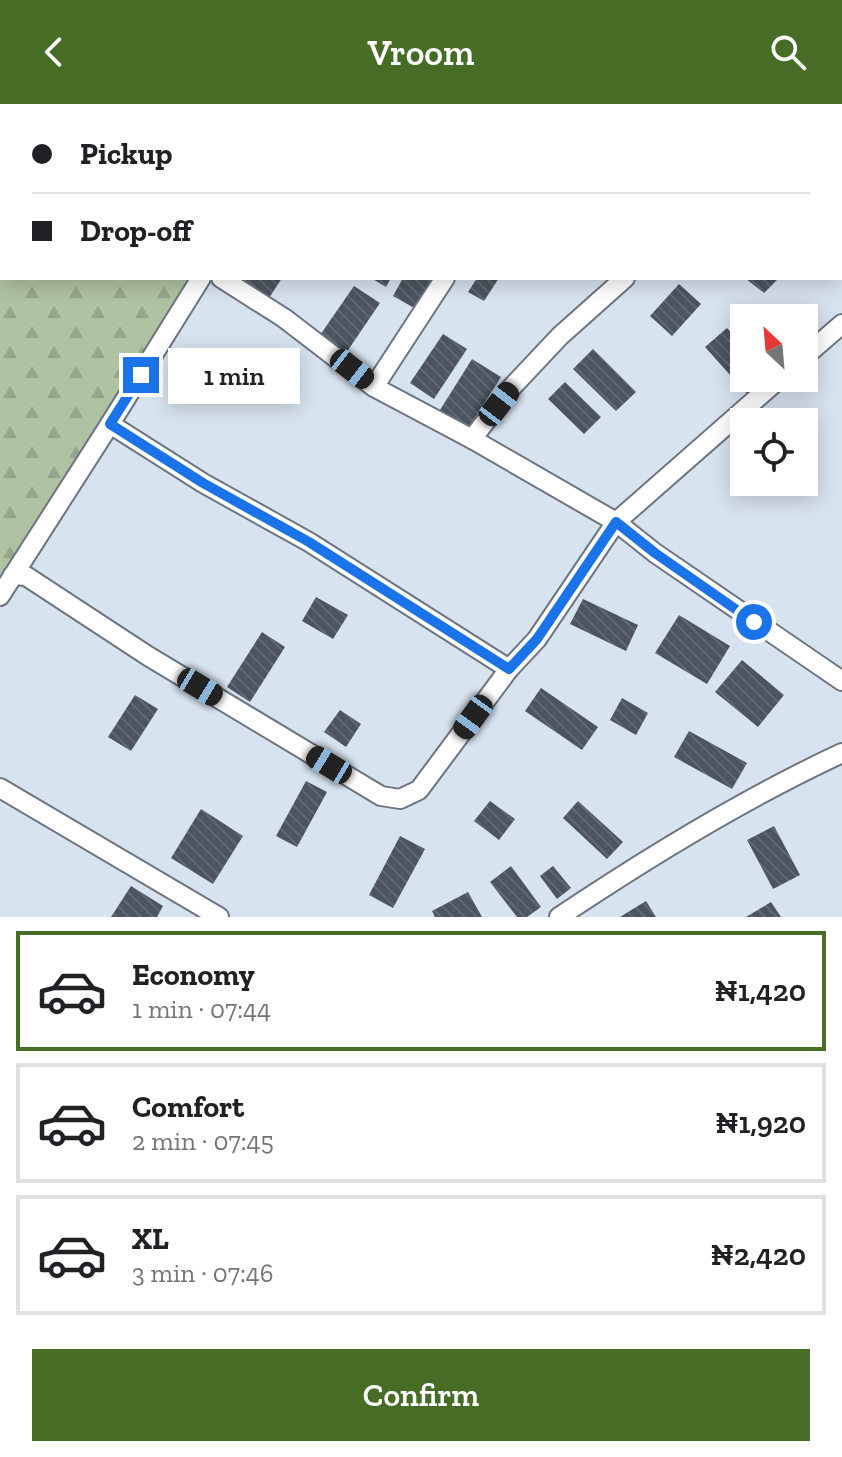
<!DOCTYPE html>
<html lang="en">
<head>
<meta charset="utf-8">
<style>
  :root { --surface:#fff; --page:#f6f6f6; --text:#202124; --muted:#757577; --line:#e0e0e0; --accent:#476c25 }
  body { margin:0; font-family:"Zilla Slab",serif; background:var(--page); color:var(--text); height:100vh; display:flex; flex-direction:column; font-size:30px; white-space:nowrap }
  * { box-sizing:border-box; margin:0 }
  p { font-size:26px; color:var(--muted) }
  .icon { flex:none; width:44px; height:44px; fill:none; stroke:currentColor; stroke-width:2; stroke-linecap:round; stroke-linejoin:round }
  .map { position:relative; height:813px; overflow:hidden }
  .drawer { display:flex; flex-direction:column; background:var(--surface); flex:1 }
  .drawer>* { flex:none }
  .guide { position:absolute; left:0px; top:0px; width:842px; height:176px; box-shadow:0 4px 20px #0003; display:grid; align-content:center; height:176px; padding:0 32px; background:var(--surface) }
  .needle { width:52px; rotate:334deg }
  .buttons { position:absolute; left:730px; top:200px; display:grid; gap:16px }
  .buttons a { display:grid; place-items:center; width:88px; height:88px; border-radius:0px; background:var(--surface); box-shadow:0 4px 20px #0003; font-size:40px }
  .end { position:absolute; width:36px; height:36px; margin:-18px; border:10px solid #1a73e8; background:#fff; box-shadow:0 0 0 4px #fff }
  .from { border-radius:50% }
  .bubble { position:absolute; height:56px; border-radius:0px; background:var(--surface); box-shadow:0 4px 20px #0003; font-size:26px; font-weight:600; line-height:56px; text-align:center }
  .car { position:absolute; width:24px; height:48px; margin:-24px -12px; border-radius:10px; box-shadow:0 0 6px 2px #0007; background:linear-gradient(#222 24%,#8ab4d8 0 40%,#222 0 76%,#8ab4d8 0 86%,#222 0) }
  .guide b { display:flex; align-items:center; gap:28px; height:76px; font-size:30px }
  .guide b+b { border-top:2px solid var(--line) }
  .guide i { width:20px; height:20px; background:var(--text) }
  ul { padding:14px 0 0; list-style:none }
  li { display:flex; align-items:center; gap:24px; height:120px; margin:0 16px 12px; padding:0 16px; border:4px solid var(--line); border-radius:0px }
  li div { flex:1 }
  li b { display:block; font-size:30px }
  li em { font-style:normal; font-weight:600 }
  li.on { border-color:var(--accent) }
  li>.icon { width:72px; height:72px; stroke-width:1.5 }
  .button { display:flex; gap:16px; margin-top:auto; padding:16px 32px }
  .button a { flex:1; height:92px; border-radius:0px; background:var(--accent); color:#fff; font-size:32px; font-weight:600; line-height:92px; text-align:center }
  header { display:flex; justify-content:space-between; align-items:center; height:104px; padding:0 32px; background:var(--accent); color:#fff; font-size:36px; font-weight:600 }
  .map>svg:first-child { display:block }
  .forest { fill:url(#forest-firs) }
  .building { fill:url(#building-back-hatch) }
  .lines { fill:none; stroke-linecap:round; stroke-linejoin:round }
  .minor-casing { stroke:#6c7581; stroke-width:22 }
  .minor { stroke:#fff; stroke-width:18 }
  .route { stroke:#1a73e8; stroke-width:10 }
</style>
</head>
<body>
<header><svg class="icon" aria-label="back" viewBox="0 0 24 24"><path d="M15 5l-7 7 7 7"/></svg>Vroom<svg class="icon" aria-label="search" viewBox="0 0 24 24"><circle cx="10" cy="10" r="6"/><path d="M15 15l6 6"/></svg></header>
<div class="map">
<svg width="842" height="813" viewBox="0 0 842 813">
  <defs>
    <pattern id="forest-firs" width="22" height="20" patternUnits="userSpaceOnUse" patternTransform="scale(2)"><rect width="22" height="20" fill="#afc2a1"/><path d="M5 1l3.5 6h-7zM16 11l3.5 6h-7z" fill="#96a68a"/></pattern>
    <pattern id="building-back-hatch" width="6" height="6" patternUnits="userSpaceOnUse" patternTransform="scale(2)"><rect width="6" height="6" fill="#4b545f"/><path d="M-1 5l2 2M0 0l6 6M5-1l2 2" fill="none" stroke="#616872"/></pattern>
  </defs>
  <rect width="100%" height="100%" fill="#d8e3f0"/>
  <path class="forest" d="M0,0H295L293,2H2V174H189L0,485Z"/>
  <g class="building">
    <path d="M247,174H282L269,194L245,177Z"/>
    <path d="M371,174H391L386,183Z"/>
    <path d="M403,174H434L416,205L393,192Z"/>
    <path d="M477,174H499L484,197L468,188Z"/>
    <path d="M745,174H779L764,189Z"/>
    <path d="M679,180L701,200L672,232L650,212Z"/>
    <path d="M354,182L380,199L344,252L318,234Z"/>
    <path d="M727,224L744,243V274H770L749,292L705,243Z"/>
    <path d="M443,230L467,245L434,295L410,279Z"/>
    <path d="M593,245L636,288L616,307L573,265Z"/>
    <path d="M472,255L501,273L468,324L440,306Z"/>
    <path d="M565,278L601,313L584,330L548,295Z"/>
    <path d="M316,493L348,511L333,535L302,517Z"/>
    <path d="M583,495L638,521L626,547L570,520Z"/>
    <path d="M679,511L730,542L707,580L655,549Z"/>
    <path d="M262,528L285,543L250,598L227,583Z"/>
    <path d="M742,556L784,591L758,623L715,588Z"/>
    <path d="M541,584L598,623L582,646L525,607Z"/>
    <path d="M135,591L158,605L131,647L108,633Z"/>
    <path d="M622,594L648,609L636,631L610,616Z"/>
    <path d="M340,606L361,620L346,643L324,628Z"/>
    <path d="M689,627L747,659L732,685L674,653Z"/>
    <path d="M306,677L327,688L297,743L276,732Z"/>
    <path d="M490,697L515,715L499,736L474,717Z"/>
    <path d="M578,697L623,738L607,755L563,714Z"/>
    <path d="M201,705L243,732L213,780L171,754Z"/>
    <path d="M774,722L800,771L773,785L747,736Z"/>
    <path d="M400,732L425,745L393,804L369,791Z"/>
    <path d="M511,762L541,803L527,813H517L490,778Z"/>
    <path d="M553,762L571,784L557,795L540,772Z"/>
    <path d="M131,782L163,802L157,813H111Z"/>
    <path d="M468,788L482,813H435L432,807Z"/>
    <path d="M646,797L656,813H620Z"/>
    <path d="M771,798L781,813H746Z"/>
  </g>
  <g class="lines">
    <g class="minor-casing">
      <g id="minor">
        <path d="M305,2L307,0"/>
        <path d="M569,2L570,0"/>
        <path d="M823,2L825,0"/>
        <path d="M221,174L284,214L374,283L472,335L616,418L655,449L842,577"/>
        <path d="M804,253L842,220"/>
        <path d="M374,283L445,174"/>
        <path d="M110,320L203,379L309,438L509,565"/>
        <path d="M472,335L512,283L560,232L625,174"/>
        <path d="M13,471L26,472L148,552L381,692L400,695L419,686L509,565L537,535L616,418L780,274"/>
        <path d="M0,492L110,320L201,174"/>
        <path d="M0,684L219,813"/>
        <path d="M559,813C650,752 743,695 842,649"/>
      </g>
    </g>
    <use href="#minor" class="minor"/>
  </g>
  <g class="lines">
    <path class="route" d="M141,271L110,320L203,379L309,438L509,565L537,535L616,418L655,449L754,518"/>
  </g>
</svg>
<div class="buttons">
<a><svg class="needle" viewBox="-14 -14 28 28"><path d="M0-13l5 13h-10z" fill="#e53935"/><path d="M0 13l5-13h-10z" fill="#757577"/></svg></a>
<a><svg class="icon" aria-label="locate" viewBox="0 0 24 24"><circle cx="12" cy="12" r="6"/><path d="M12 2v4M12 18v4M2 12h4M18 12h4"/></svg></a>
</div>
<i class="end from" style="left:754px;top:518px"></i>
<i class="end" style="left:141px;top:271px"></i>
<div class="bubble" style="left:168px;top:244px;width:132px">1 min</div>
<i class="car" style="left:352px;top:265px;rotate:128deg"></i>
<i class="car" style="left:499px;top:300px;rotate:38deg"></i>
<i class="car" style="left:200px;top:583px;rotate:121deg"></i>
<i class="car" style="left:473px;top:613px;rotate:216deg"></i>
<i class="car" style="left:329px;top:661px;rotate:301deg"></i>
<div class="guide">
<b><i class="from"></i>Pickup</b>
<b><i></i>Drop-off</b>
</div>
</div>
<section class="drawer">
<ul>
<li class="on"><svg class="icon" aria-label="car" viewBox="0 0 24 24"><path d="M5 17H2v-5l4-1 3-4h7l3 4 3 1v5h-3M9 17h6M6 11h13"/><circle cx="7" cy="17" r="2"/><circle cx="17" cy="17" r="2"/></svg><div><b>Economy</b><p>1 min · 07:44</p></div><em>₦1,420</em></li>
<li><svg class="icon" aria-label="car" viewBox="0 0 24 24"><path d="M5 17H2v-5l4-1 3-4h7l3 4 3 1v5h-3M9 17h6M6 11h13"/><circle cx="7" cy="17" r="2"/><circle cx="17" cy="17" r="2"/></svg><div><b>Comfort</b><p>2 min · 07:45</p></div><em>₦1,920</em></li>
<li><svg class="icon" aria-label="car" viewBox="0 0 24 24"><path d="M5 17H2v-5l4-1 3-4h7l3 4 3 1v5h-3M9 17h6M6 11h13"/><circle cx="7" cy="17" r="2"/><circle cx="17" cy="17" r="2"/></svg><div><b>XL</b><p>3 min · 07:46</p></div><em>₦2,420</em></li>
</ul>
<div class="button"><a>Confirm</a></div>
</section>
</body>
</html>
